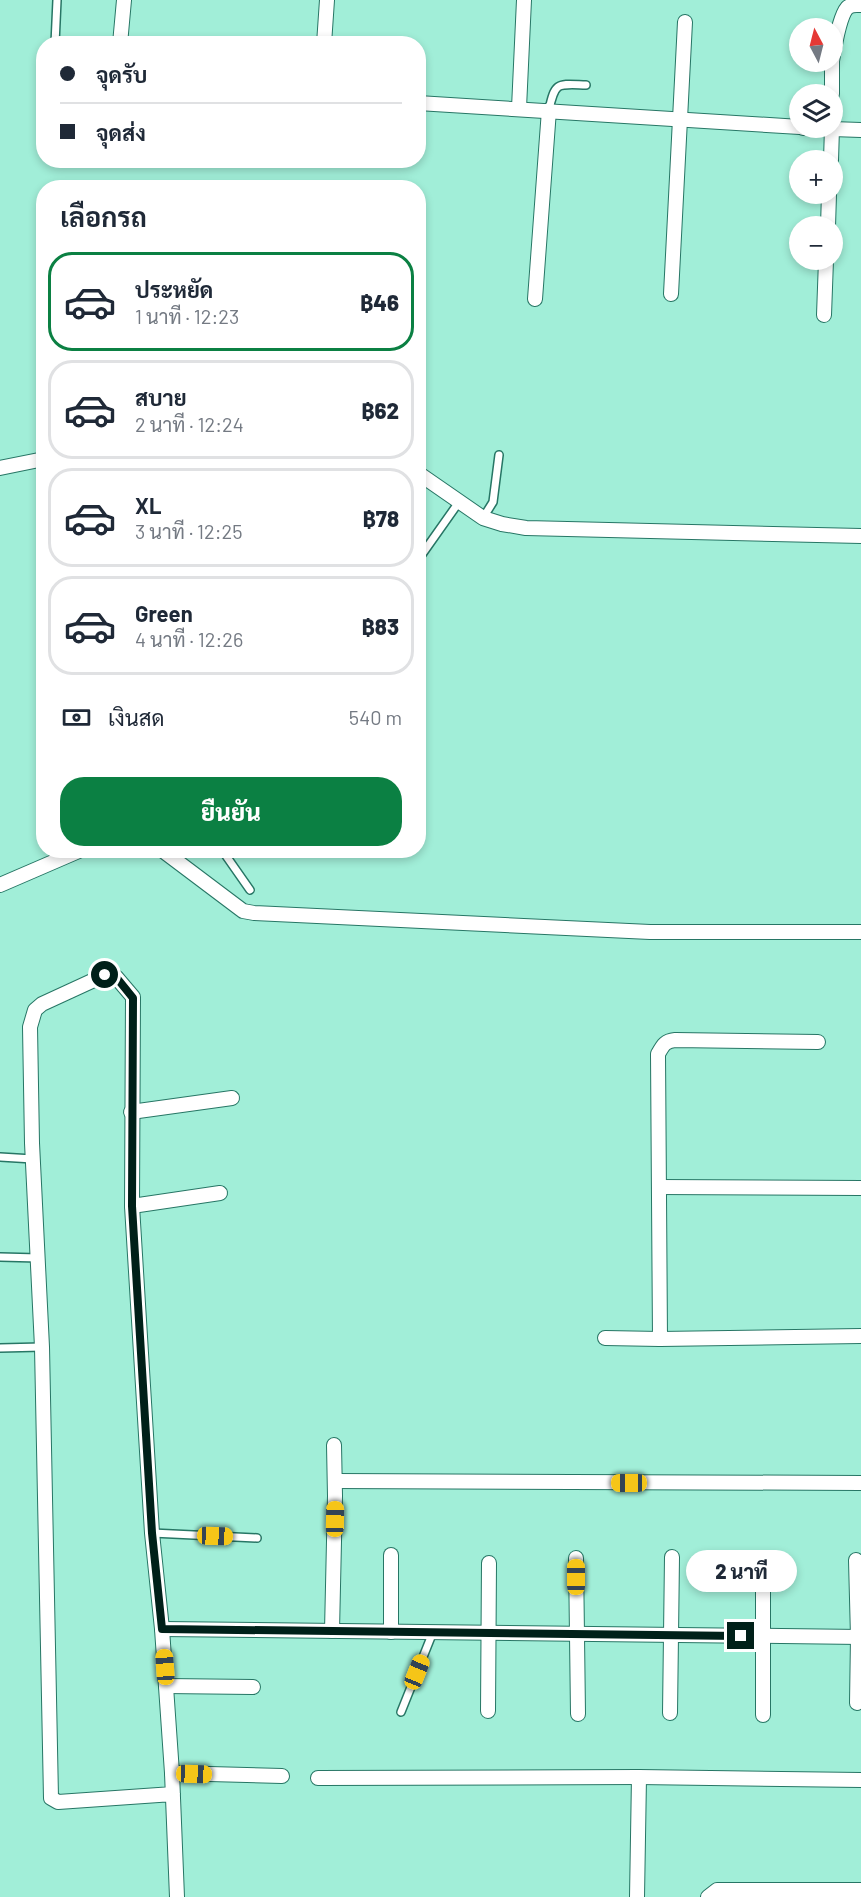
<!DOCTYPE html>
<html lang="th">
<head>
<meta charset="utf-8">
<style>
  :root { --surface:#fff; --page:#f2f2f3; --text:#1f2937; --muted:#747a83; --line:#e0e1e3; --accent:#0b8043 }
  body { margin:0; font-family:Barlow,Sarabun,sans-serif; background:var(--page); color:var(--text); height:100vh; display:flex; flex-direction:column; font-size:22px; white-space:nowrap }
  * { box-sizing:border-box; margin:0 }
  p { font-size:20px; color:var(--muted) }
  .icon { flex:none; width:33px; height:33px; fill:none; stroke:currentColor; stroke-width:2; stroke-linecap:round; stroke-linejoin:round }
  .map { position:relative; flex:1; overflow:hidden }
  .details { position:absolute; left:36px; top:180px; width:390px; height:678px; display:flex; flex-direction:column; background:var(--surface); border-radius:24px; box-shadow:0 3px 9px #0003 }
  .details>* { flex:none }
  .banner { position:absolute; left:36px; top:36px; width:390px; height:132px; border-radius:24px; box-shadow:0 3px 9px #0003; display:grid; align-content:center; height:132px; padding:0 24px; background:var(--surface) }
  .needle { width:39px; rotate:353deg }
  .buttons { position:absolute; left:789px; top:18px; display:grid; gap:12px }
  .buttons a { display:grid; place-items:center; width:54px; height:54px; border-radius:50%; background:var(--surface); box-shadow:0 3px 9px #0003; font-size:30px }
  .end { position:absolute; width:27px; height:27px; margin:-14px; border:8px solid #002019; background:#fff; box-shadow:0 0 0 3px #fff }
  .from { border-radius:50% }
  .bubble { position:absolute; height:42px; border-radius:21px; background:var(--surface); box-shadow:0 3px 9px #0003; font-size:20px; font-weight:800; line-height:42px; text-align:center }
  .car { position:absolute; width:18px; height:36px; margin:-18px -9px; border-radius:8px; box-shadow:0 0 4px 2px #0007; background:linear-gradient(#f5c518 24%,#345 0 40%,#f5c518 0 76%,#345 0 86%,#f5c518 0) }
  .banner b { display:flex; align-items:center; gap:21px; height:57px; font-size:22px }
  .banner b+b { border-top:2px solid var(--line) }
  .banner i { width:15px; height:15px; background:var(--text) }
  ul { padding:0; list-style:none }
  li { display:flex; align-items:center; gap:18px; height:99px; margin:0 12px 9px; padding:0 12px; border:3px solid var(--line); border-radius:24px }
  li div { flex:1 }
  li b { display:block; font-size:22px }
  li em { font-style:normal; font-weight:800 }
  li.active { border-color:var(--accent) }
  li>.icon { width:54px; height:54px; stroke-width:1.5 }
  h2 { padding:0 24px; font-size:27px; line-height:72px }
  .pay { display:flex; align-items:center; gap:15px; height:66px; padding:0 24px; font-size:22px }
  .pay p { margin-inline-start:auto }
  .action { display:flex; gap:12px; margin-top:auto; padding:12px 24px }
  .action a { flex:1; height:69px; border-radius:24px; background:var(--accent); color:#fff; font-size:24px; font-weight:800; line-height:69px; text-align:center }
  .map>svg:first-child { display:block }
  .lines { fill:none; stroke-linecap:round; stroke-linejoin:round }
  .lane-casing { stroke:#277665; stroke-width:10 }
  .street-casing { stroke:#277665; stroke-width:16 }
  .lane { stroke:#fff; stroke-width:7 }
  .street { stroke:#fff; stroke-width:14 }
  .route { stroke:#002019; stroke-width:8 }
</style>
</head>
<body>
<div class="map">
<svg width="861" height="1897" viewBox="0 0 861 1897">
  <rect width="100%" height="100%" fill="#a1eed8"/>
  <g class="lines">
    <g class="lane-casing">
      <g id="lane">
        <path d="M55,44L57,0"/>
        <path d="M549,110C555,81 558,84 586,85"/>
        <path d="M483,518L493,502L499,455"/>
        <path d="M418,560L459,502"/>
        <path d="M222,850L250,890"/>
        <path d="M0,1157L33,1159"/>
        <path d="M0,1257L39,1258"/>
        <path d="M0,1348L42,1347"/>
        <path d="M152,1533L257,1538"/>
        <path d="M401,1712L433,1632"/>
      </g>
    </g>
    <g class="street-casing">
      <g id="street">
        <path d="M120,44L124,0"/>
        <path d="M324,44L327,0"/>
        <path d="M832,61C834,49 840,16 847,8C851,4 856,5 861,5"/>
        <path d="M832,94V62"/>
        <path d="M418,103L800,127"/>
        <path d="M519,108L524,0"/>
        <path d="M803,128L861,130"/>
        <path d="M831,160L832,128"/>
        <path d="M828,226L829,194"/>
        <path d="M671,294L685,22"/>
        <path d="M535,299L549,110"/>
        <path d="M824,315L826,260"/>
        <path d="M0,468L44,459"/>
        <path d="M418,473L483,518L502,524L526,528L861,536"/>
        <path d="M162,850L243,911L254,913L650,932H861"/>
        <path d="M0,885L81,850"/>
        <path d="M818,1042L675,1040C665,1041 663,1045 658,1054L660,1339L861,1336"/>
        <path d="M131,1112L232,1098"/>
        <path d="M659,1187L861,1188"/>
        <path d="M132,1206L220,1193"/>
        <path d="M605,1338L660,1339"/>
        <path d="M335,1481L861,1483"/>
        <path d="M576,1558L578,1714"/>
        <path d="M856,1560L858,1637L857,1703"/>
        <path d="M763,1568V1715"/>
        <path d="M162,1629L861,1637"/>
        <path d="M332,1631L335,1496L334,1445"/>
        <path d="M391,1632V1555"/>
        <path d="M166,1686L253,1687"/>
        <path d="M488,1711L489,1563"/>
        <path d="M670,1713L672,1557"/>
        <path d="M172,1773L282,1776"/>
        <path d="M318,1778L639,1777L861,1780"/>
        <path d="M173,1794L58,1802L51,1798L42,1347L32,1143L30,1027L35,1010L42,1004L105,975L116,977L133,997L132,1206L152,1533L162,1629L172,1773L177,1897"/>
        <path d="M637,1897L639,1777"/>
        <path d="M708,1897L717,1890H861"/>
      </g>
    </g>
    <use href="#lane" class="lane"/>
    <use href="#street" class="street"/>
  </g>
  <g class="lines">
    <path class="route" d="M105,975L116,977L133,998L132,1206L152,1533L162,1629L741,1636"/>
  </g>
</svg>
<div class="buttons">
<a><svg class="needle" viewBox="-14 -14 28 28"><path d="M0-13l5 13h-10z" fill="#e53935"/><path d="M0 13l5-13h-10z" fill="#747a83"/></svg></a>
<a><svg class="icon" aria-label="layers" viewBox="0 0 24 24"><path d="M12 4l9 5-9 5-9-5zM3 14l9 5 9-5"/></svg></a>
<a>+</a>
<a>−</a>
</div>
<i class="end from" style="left:105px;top:975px"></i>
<i class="end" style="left:741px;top:1636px"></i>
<div class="bubble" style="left:686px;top:1550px;width:111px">2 นาที</div>
<i class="car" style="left:629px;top:1483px;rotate:270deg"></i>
<i class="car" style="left:335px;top:1519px;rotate:1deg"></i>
<i class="car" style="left:215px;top:1536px;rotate:92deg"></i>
<i class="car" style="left:576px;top:1577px;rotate:0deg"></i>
<i class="car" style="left:165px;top:1667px;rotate:356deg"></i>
<i class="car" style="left:417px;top:1672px;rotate:22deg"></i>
<i class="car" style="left:194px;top:1774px;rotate:92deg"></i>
<div class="banner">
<b><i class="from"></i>จุดรับ</b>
<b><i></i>จุดส่ง</b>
</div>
<section class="details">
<h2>เลือกรถ</h2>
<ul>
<li class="active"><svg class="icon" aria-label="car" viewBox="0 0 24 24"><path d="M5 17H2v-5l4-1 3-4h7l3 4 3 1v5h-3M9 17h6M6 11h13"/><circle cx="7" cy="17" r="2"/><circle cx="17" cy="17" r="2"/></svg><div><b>ประหยัด</b><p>1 นาที · 12:23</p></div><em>฿46</em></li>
<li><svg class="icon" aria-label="car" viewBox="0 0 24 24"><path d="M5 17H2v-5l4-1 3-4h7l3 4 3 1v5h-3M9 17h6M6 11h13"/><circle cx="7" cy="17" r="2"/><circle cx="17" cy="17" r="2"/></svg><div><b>สบาย</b><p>2 นาที · 12:24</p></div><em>฿62</em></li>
<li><svg class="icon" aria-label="car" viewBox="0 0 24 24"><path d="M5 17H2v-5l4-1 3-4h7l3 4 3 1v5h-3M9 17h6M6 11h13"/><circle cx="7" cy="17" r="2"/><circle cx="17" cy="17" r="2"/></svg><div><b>XL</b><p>3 นาที · 12:25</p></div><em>฿78</em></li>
<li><svg class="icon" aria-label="car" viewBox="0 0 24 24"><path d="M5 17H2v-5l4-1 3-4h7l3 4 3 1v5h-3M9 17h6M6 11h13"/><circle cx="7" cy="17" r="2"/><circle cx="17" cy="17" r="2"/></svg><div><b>Green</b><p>4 นาที · 12:26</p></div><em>฿83</em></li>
</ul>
<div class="pay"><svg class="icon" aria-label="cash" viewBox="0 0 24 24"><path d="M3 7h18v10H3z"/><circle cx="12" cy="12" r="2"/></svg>เงินสด<p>540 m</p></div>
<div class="action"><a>ยืนยัน</a></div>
</section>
</div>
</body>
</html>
